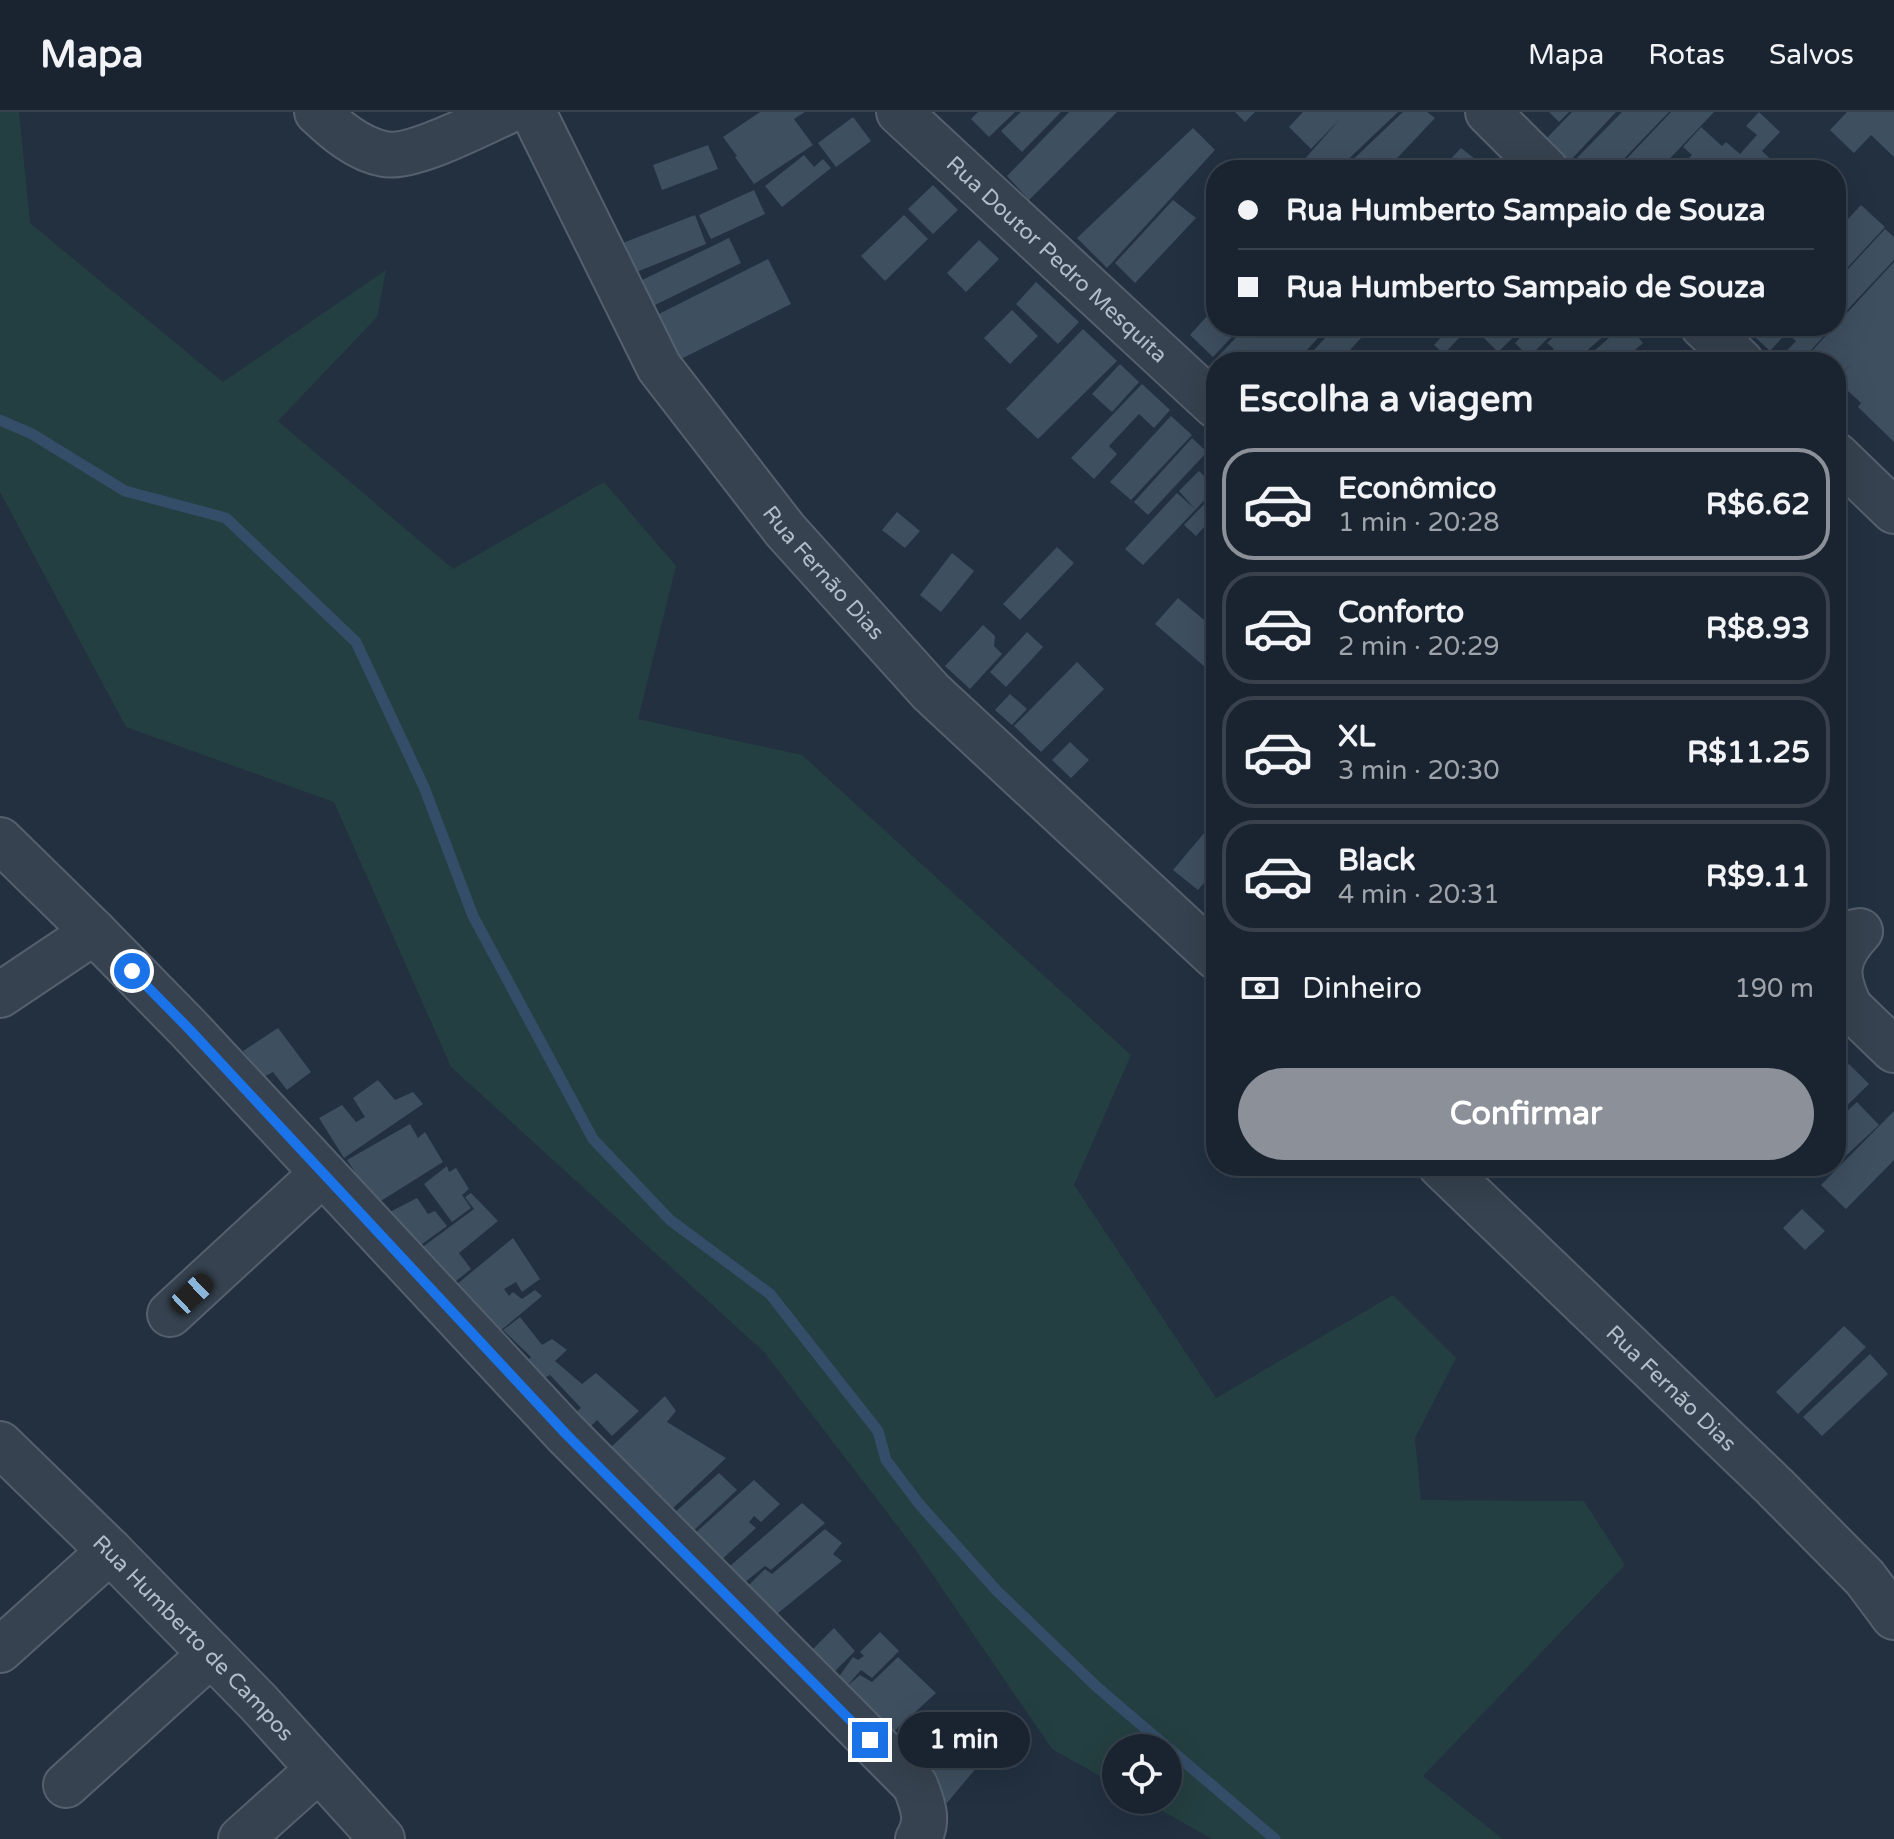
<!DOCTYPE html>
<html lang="pt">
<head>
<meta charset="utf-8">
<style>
  :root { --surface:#1a2430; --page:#232c38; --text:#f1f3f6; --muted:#9fa4ab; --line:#38414c; --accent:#8c9099 }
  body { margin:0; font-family:"Varela Round",sans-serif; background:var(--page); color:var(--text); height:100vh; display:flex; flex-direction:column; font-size:30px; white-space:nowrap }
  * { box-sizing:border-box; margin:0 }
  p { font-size:26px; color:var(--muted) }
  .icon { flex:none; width:44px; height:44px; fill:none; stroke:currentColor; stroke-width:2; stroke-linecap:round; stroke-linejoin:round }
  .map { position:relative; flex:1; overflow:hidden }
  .details { position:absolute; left:1206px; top:240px; width:640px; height:824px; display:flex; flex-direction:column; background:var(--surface); border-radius:32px; box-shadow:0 8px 32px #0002,0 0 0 2px var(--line) }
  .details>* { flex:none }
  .banner { position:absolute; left:1206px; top:48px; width:640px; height:176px; border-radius:32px; box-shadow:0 8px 32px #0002,0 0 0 2px var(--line); display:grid; align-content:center; height:176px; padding:0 32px; background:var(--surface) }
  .fabs { position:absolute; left:1102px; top:1622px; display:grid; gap:16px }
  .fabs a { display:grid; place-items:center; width:80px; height:80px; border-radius:50%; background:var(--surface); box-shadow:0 8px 32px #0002,0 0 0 2px var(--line); font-size:40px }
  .end { position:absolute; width:36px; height:36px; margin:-18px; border:10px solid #1a73e8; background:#fff; box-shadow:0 0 0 4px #fff }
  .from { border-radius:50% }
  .bubble { position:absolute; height:56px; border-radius:28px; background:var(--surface); box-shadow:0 8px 32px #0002,0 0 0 2px var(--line); font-size:26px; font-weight:800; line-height:56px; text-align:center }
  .car { position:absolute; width:24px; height:48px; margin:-24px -12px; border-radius:10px; box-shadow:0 0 6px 2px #0007; background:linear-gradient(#222 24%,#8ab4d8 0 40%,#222 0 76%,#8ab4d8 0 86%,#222 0) }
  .banner b { display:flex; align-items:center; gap:28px; height:76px; font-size:30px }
  .banner b+b { border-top:2px solid var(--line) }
  .banner i { width:20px; height:20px; background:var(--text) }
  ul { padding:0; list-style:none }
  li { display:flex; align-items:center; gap:24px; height:112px; margin:0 16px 12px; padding:0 16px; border:4px solid var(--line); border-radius:32px }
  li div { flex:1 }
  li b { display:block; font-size:30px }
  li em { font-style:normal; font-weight:800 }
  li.on { border-color:var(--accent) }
  li>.icon { width:72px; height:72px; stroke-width:1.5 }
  h2 { padding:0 32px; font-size:36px; line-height:96px }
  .pay { display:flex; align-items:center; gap:20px; height:88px; padding:0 32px; font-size:30px }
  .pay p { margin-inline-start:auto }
  .button { display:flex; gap:16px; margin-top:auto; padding:16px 32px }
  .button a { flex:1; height:92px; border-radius:48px; background:var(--accent); color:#fff; font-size:32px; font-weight:800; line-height:92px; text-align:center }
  header { display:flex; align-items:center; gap:48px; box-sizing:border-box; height:112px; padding:0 40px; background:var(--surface); border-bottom:2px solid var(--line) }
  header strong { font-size:38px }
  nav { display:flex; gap:44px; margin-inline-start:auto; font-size:28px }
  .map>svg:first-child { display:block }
  .green { fill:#243f41 }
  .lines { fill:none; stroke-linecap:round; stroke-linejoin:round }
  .stream { stroke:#344d68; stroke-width:11 }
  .building { fill:#3e4f5f }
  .minor-casing { stroke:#54606d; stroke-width:48 }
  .minor { stroke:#36424f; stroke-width:44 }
  .route { stroke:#1a73e8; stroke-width:10 }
  .labels { text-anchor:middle; stroke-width:7; stroke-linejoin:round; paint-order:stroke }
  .street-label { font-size:22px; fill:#b2bdca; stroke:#1b2734 }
</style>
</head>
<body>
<header>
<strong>Mapa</strong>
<nav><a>Mapa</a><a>Rotas</a><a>Salvos</a></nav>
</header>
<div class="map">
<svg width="1894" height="1727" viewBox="0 0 1894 1727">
  <rect width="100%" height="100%" fill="#223040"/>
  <path class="green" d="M0,0H19L30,111L223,270L386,158L377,205L278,309L453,457L604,370L676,454L638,607L802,643L1131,943L1074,1073L1216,1286L1393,1183L1456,1246L1415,1326L1421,1388L1584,1389L1625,1453L1423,1664L1503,1727H1212L1143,1688H1168V1636H1116V1673L1052,1637L915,1437L764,1240L451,955L334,690L126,615L0,380Z"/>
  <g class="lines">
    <path class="stream" d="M0,308L32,322L125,379L226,406L356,530L424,675L473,804L593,1027L670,1108L770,1182L878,1319L886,1348L920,1393L997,1479L1098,1576L1275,1727"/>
  </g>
  <g class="building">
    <path d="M760,0H805L794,7L813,33L754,72L735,45L737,44L723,25Z"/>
    <path d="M978,0H1015L989,25L971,7Z"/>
    <path d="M1021,0H1061L1022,40L1001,19Z"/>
    <path d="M1069,0H1117L1029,88L1007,64Z"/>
    <path d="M1235,0H1255L1245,10Z"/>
    <path d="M1303,0H1398L1337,58H1295L1340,7L1311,37L1289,15Z"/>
    <path d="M1403,0H1427L1435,6L1386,58H1342Z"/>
    <path d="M1549,0H1569L1559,10Z"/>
    <path d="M1572,0H1616L1568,51L1544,29Z"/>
    <path d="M1622,0H1669L1613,58H1575L1570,53Z"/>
    <path d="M1671,0H1714L1659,58H1616Z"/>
    <path d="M1759,0L1780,20L1762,39L1782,58H1677L1692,43L1683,35L1701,15L1722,34L1726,30L1740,42L1757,23L1746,14Z"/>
    <path d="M1847,0H1894V45L1871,23L1854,41L1830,18Z"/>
    <path d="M853,5L871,29L836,55L818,31Z"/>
    <path d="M1193,16L1215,38L1107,156L1077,126Z"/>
    <path d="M708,33L718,57L662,78L653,53Z"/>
    <path d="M1461,36L1483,53L1479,58H1440Z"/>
    <path d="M804,43L814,55L823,47L831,56L782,95L765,74Z"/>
    <path d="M933,73L958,98L933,122L908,97Z"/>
    <path d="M754,78L765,102L711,127L699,103Z"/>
    <path d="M1173,88L1196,106L1135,171L1115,151Z"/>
    <path d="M1861,93L1885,115L1836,168V98L1847,108Z"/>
    <path d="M695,103L706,132L634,161L620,132Z"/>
    <path d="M904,103L928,127L885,169L861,144Z"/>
    <path d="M1885,117L1894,125V148L1836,210V170Z"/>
    <path d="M729,126L741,151L653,194L640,169Z"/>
    <path d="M979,128L999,147L966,180L947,161Z"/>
    <path d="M768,147L791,192L675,250L653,205Z"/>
    <path d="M1894,150V330L1858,295L1861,291L1836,268L1853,250L1836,267V250H1818L1809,242Z"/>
    <path d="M1036,170L1079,210L1058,232L1016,192Z"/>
    <path d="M1216,194V214H1242L1213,245L1190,223Z"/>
    <path d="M1012,198L1038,224L1010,252L984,226Z"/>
    <path d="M1247,214H1329L1296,250H1216V261L1208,255Z"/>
    <path d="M1336,214H1372L1339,250H1303Z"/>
    <path d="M1451,214H1470L1444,242L1434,233Z"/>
    <path d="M1486,214H1525L1498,240L1479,221Z"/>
    <path d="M1531,214H1560L1529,245L1515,231Z"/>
    <path d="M1565,214H1615L1574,250H1538L1554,237L1547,231Z"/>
    <path d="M1623,214H1629L1643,231L1621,250H1581Z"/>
    <path d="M1743,214H1793L1770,239Z"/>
    <path d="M1795,214H1833L1800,250H1781L1778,248L1796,229L1788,222Z"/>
    <path d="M1083,217L1117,249L1038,327L1006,297Z"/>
    <path d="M1642,240L1649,250H1631Z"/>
    <path d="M1120,252L1139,270L1112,300L1092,282Z"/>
    <path d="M1142,272L1170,298L1154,316L1139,302L1109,334L1117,342L1094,367L1071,346Z"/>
    <path d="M1171,304L1192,323L1131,388L1110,370Z"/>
    <path d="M1192,326L1207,340L1148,403L1134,390Z"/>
    <path d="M1199,359L1216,376L1143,453L1125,437L1177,381L1195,397L1179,379Z"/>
    <path d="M1212,384L1216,389V418L1212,423L1204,415L1196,424L1184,413Z"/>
    <path d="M897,400L920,419L905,436L882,418Z"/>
    <path d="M1057,435L1074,451L1020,508L1003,492Z"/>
    <path d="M952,441L974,459L941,500L920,483Z"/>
    <path d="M1178,486L1216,518V540L1204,554L1155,512Z"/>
    <path d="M983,513L995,524L994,534L1002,542L970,577L945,554Z"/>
    <path d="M1027,520L1043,535L1006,575L990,560Z"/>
    <path d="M1077,550L1104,577L1041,640L1014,614Z"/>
    <path d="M1010,582L1027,597L1012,613L995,598Z"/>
    <path d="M1070,630L1089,648L1071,666L1052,648Z"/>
    <path d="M1216,707V757L1198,778L1173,758Z"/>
    <path d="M278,916L311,960L287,978L273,960L264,965L243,939Z"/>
    <path d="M1849,952L1869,972L1836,1004V964Z"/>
    <path d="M378,968L395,988L413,980L423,992L344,1046L319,1006L342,993L356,1010L365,1005L353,986Z"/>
    <path d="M1857,990L1879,1013L1836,1053V1009Z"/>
    <path d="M1894,999V1048L1846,1097L1821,1073Z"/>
    <path d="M410,1012L418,1026L425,1020L443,1050L376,1092L347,1048Z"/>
    <path d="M447,1054L449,1060L456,1056L469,1077L462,1083L471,1096L452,1110L424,1072Z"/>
    <path d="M471,1081L498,1109L459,1141L471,1157L441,1181L413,1142L474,1097L465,1085Z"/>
    <path d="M417,1086L428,1102L435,1099L447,1114L414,1138L382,1104Z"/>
    <path d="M1802,1097L1825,1119L1805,1138L1783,1116Z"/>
    <path d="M513,1126L540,1167L522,1180L516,1170L504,1177L509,1184L513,1180L522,1187L535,1178L542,1184L493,1225L451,1177Z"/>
    <path d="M520,1205L542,1233L552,1227L567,1238L555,1249L582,1272L596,1261L639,1299L612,1324L597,1308L586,1319L569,1306L581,1296L550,1263L536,1270L522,1255L531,1245L503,1218Z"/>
    <path d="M1844,1214L1866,1235L1798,1302L1776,1280Z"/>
    <path d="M1870,1242L1888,1262L1822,1324L1803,1305Z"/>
    <path d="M665,1284L676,1299L667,1310L726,1346L670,1399L607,1339Z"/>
    <path d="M719,1361L737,1378L692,1420L674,1401Z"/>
    <path d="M754,1368L780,1392L761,1410L754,1404L749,1410L756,1416L718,1451L693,1423Z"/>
    <path d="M802,1391L825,1411L771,1458L765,1454L744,1471L730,1454Z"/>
    <path d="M825,1417L842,1431L833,1442L842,1449L772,1506L747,1475L765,1457L772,1462Z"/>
    <path d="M834,1516L855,1539L830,1564L808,1542Z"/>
    <path d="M880,1520L899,1539L872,1566L861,1558L846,1575L838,1566L853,1545L858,1548L864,1544L860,1540Z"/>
    <path d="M898,1545L936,1581L890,1623L846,1575L860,1563L872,1570Z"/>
    <path d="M979,1598L1002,1625L947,1691L913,1651Z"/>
  </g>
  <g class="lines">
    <g class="minor-casing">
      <g id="minor">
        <path d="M317,0C336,18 358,37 384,42C411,48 479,12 506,0"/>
        <path id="s1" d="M533,0L659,255L785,418L931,580L1216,845"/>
        <path id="s2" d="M899,0L1216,294"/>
        <path d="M1488,0L1546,58"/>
        <path d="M1703,214L1741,250"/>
        <path d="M1836,343L1894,399"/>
        <path d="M0,728L94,820L189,917L565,1321L915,1673C922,1691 930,1709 918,1727"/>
        <path d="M1836,824L1860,819C1834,847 1835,864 1850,896"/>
        <path d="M1836,882L1894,938"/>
        <path d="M0,883L94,820"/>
        <path id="s3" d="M1441,1054L1774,1374L1865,1466L1894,1505"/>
        <path d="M170,1202L323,1061"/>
        <path id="s4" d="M0,1332L110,1439L258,1590L382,1727"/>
        <path d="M0,1538L110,1439"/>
        <path d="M66,1673L211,1542"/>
        <path d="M241,1727L318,1658"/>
      </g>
    </g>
    <use href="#minor" class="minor"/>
  </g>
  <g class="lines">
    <path class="route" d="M132,859L189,917L565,1321L870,1628"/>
  </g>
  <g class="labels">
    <g class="street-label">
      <text dy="8" stroke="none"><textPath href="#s2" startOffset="216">Rua Doutor Pedro Mesquita</textPath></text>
      <text dy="8" stroke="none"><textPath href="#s1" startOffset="548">Rua Fernão Dias</textPath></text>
      <text dy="8" stroke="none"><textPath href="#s3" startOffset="320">Rua Fernão Dias</textPath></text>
      <text dy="8" stroke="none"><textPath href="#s4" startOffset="274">Rua Humberto de Campos</textPath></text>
    </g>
  </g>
</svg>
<div class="fabs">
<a><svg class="icon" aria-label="locate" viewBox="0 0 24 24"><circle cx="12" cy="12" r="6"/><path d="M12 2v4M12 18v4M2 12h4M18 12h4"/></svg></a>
</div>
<i class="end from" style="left:132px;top:859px"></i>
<i class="end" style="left:870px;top:1628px"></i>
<div class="bubble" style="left:898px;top:1600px;width:132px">1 min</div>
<i class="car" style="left:192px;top:1182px;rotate:47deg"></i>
<div class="banner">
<b><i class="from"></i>Rua Humberto Sampaio de Souza</b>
<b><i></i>Rua Humberto Sampaio de Souza</b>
</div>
<section class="details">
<h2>Escolha a viagem</h2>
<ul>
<li class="on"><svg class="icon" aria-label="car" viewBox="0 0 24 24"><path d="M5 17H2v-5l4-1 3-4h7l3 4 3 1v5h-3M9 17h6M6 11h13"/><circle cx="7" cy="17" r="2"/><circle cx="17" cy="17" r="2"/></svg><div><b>Econômico</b><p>1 min · 20:28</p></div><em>R$6.62</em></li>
<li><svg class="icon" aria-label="car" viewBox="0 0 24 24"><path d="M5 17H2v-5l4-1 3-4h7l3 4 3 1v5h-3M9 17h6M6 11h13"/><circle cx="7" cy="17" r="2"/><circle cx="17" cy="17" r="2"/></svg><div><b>Conforto</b><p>2 min · 20:29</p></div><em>R$8.93</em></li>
<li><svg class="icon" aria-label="car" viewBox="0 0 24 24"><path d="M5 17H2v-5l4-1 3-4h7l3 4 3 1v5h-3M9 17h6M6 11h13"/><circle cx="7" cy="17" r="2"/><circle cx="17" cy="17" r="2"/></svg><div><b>XL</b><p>3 min · 20:30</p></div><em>R$11.25</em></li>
<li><svg class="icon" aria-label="car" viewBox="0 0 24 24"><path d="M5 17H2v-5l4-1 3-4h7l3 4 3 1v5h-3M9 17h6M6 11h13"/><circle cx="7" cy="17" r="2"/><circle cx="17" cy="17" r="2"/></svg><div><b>Black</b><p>4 min · 20:31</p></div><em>R$9.11</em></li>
</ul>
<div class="pay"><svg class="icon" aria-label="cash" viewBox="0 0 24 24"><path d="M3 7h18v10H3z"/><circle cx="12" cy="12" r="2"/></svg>Dinheiro<p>190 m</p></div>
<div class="button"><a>Confirmar</a></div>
</section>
</div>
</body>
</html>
